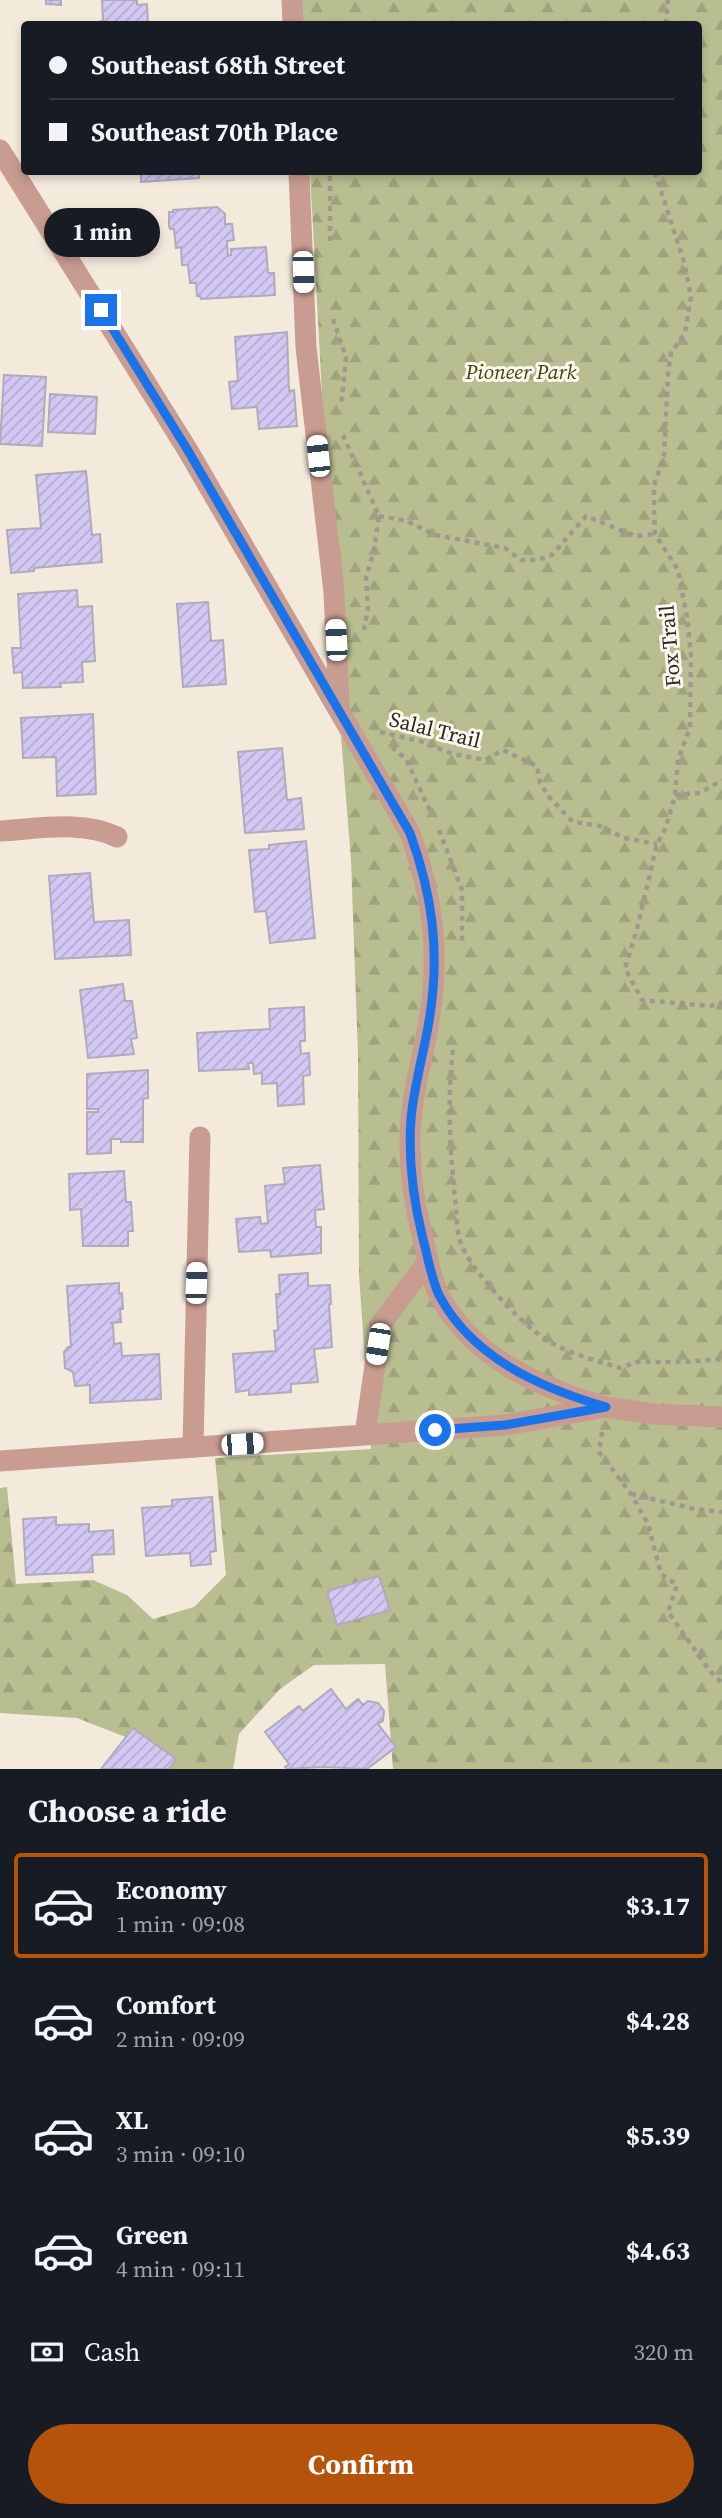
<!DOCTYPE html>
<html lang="en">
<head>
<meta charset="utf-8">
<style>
  :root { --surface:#171b24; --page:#20242c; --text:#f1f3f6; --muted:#9ea1a6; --line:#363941; --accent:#b45309 }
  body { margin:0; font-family:"Source Serif 4",serif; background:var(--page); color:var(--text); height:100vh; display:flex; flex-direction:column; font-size:26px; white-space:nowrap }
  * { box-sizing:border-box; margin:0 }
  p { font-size:23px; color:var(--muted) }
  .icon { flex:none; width:38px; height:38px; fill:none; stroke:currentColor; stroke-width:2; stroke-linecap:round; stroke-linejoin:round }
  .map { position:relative; height:1769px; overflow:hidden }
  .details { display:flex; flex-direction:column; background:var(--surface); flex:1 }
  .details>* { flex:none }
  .guide { position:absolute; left:21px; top:21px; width:681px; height:154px; border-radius:7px; box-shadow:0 4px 10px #0003; display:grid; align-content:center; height:154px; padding:0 28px; background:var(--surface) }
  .end { position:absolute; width:32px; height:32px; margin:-16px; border:9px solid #1a73e8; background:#fff; box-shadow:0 0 0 4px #fff }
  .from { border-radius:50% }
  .bubble { position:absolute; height:49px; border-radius:24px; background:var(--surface); box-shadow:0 4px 10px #0003; font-size:23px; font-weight:700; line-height:49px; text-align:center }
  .car { position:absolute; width:21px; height:42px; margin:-21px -10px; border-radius:9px; box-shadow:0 0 5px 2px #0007; background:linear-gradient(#fff 24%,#345 0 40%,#fff 0 76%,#345 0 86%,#fff 0) }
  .guide b { display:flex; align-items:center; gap:24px; height:66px; font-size:26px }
  .guide b+b { border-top:2px solid var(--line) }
  .guide i { width:18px; height:18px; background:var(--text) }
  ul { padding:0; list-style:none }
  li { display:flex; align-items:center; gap:21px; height:105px; margin:0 14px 10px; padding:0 14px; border:4px solid transparent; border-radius:7px }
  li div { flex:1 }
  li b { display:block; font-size:26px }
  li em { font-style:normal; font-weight:700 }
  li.selected { border-color:var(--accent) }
  li>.icon { width:63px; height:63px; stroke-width:1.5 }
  h2 { padding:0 28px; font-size:32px; line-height:84px }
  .pay { display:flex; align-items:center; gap:18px; height:77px; padding:0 28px; font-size:26px }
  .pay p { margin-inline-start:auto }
  .button { display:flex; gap:14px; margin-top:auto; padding:14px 28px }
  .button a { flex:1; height:80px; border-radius:42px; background:var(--accent); color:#fff; font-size:28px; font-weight:700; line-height:80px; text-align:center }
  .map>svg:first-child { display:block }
  .forest { fill:url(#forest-firs) }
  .building { fill:url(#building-hatch); stroke:#afabba; stroke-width:2 }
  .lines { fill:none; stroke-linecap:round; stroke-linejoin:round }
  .path { stroke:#9f988e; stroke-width:4.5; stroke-dasharray:5 5; stroke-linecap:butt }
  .minor { stroke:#c89c90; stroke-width:21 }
  .route { stroke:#1a73e8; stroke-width:9 }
  .labels { text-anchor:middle; stroke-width:6; stroke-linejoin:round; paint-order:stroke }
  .park-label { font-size:21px; font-style:italic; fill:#41440d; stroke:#fef8ef }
  .street-label { font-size:21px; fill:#2c2923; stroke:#fef8ef }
</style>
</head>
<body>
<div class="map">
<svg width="722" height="1769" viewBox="0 0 722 1769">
  <defs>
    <pattern id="forest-firs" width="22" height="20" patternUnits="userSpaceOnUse" patternTransform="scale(1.75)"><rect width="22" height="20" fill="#b9be91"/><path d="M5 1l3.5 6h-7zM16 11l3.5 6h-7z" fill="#9fa37d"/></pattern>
    <pattern id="building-hatch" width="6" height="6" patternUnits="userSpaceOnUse" patternTransform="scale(1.75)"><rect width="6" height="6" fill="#d3c7f3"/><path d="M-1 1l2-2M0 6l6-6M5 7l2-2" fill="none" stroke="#b5abd0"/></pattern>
  </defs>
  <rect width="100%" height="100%" fill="#f4eadc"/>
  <path class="forest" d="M301,0H722V1769H393L385,1664L314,1665L280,1689L239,1734L233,1769H166L161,1751L77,1718L0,1713V1488L7,1487L16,1584L93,1580L127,1595L153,1619L194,1607L226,1575L215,1458L371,1449L359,1274L358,1055L351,860L339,711L310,172H698V24H302Z"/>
  <g class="building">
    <path d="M46,0H61V5L46,4Z"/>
    <path d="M102,0H137V5L147,4L148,24H98V22L103,21Z"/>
    <path d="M141,172H199V178L141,182Z"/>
    <path d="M217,207L225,214V224H232L234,240L227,241L228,256L231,255V249L266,247L268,273H274L275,295L201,299L200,296H197L196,283H190L188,265H182L181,247L176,248L174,229H170L169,226V212H173V210Z"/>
    <path d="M287,332L289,391L294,390L297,426L259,429L257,407L232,409L229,382L238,381L235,337Z"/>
    <path d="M4,375L46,377L42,446L0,444Z"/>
    <path d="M50,394L97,397L95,434L48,432Z"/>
    <path d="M86,471L92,535L100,534L102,562L34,568V571L11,573L7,530L41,528L36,475Z"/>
    <path d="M77,590L78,607L92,606L95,661L82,662L83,682L60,683L61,687L23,688L22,672L14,673L12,648H21L18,594Z"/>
    <path d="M208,602L211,641L223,640L226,684L183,687L177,604Z"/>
    <path d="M93,714L96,794L57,796L56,757L23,758L21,718Z"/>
    <path d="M282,748L287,800L301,798L304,829L245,833L238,752Z"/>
    <path d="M306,841L315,938L270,943L266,911L255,912L249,850L269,849V845Z"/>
    <path d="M90,873L94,922L129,920L131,955L55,959L49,876Z"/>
    <path d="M123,984L125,1001H132L137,1038L131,1039L134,1054L88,1058L80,990Z"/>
    <path d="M304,1007L305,1041H300L301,1054L309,1053L310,1075L303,1076L304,1104L278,1106L277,1083L262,1084V1073L254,1074L253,1063H248L249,1069L199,1071L197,1033L270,1029L269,1009Z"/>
    <path d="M148,1070V1098L143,1099V1142H121V1139H111V1153L87,1154V1112H98V1109H87V1074Z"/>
    <path d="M320,1165L324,1209L315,1210L316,1227H321V1253L271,1257L270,1250L239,1252L236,1219L260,1217L261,1224L268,1223L265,1186L285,1184L283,1168Z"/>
    <path d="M124,1171L126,1202H131L133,1231H128V1246H83L81,1209L70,1210L69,1174Z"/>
    <path d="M308,1273V1286L330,1285L331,1304H329L332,1347L314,1349L318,1382L291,1384V1392L249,1395V1390L236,1392L233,1354L276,1351L274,1331L278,1330L276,1294H280L279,1275Z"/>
    <path d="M119,1283V1294L122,1293L123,1309H120L121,1322L110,1323L113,1324L114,1344L121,1343L122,1356L159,1354L161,1399L90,1403V1385L75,1386L73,1372L65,1368L64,1352L68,1347H71L67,1286Z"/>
    <path d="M212,1497L216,1551L210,1552L211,1564L191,1566L190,1553L146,1556L142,1508L172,1506V1500Z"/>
    <path d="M56,1517V1525L89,1524V1532L113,1530L114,1554L92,1555L93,1572L26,1575L23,1519Z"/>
    <path d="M379,1576L390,1610L337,1625L327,1591Z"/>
    <path d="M331,1689L346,1709L358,1699L363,1705L368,1701L378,1703L384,1711L383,1721L378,1724L396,1747L367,1769L323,1767L287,1769L285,1767L289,1764L265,1732L299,1706L303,1711Z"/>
    <path d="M133,1728L176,1759L169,1769H101Z"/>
  </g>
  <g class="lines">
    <g class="path">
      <path d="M666,24L668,0"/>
      <path d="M655,172L684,262L691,297L685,333L671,353L668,374L664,455L654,486V509L655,534L678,570L687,617L691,656L690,728L678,759L675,795L666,827L657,844L636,933L625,968L642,1000L710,1006L722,1003"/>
      <path d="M330,241V172"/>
      <path d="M333,319L346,357L341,406"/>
      <path d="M343,435L379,516L374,550L366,577L368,608L364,630"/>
      <path d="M379,516L407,521L435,535L505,548L521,560H537L552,555L586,516L635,536L655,534"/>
      <path d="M380,732L420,741L453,754L485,760L503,750L537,766L540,783L549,797L573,822L600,826L624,838L657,844"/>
      <path d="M392,747L406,759L431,813"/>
      <path d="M675,795L700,793L722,780"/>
      <path d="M439,830L462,890V943"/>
      <path d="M453,1050C447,1099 450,1149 455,1199C457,1212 456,1228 460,1241C469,1269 521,1324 547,1340C569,1354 597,1361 621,1368L636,1362H683L722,1359"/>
      <path d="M602,1432L599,1452L631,1494L648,1524L661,1574L677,1585L668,1612L710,1671L722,1683"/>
      <path d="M631,1494L695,1509L722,1512"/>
    </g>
    <g class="minor">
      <path d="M292,0L293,24"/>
      <path d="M0,150L187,449L410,833C432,894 440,950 430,1015C425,1049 414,1084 411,1119C408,1158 412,1196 422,1234C427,1254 430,1277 439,1295C472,1358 541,1388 606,1407"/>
      <path d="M299,172L306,347L334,592L339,706"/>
      <path d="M0,831C37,829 83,820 117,837"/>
      <path d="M365,1434L381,1324L428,1261"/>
      <path d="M193,1447L200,1137"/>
      <path d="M0,1461L505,1425L606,1407L653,1414L722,1417"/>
    </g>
  </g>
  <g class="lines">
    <path class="route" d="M101,310L187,449L410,833C432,894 440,949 430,1015C425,1049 414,1084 411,1119C408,1160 413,1199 423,1239C428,1257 431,1278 439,1295C472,1358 541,1388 606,1407L505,1425L435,1430"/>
  </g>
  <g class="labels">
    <g class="park-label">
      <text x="521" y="379">Pioneer Park</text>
    </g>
    <g class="street-label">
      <text transform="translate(670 646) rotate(-95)" y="7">Fox Trail</text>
      <text transform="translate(435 730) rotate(14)" y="7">Salal Trail</text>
    </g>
  </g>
</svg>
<i class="end from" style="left:435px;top:1430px"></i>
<i class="end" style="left:101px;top:310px"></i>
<div class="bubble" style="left:44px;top:208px;width:116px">1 min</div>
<i class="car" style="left:303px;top:272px;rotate:178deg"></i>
<i class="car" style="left:318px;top:456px;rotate:354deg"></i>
<i class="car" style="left:336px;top:640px;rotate:357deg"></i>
<i class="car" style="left:196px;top:1283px;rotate:2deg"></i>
<i class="car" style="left:378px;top:1344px;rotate:189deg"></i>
<i class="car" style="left:242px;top:1444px;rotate:86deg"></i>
<div class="guide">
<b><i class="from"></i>Southeast 68th Street</b>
<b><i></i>Southeast 70th Place</b>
</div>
</div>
<section class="details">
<h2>Choose a ride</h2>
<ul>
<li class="selected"><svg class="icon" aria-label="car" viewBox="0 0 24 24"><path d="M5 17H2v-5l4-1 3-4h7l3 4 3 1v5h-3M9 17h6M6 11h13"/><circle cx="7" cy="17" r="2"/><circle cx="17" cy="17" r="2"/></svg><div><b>Economy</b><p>1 min · 09:08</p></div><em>$3.17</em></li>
<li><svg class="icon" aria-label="car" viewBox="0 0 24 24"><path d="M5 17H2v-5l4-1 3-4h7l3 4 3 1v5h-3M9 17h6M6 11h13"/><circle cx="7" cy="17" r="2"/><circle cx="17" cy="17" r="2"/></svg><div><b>Comfort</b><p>2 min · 09:09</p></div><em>$4.28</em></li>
<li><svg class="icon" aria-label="car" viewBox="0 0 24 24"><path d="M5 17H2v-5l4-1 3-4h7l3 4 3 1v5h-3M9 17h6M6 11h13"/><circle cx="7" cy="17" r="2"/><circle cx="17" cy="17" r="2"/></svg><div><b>XL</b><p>3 min · 09:10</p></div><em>$5.39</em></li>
<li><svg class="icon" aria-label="car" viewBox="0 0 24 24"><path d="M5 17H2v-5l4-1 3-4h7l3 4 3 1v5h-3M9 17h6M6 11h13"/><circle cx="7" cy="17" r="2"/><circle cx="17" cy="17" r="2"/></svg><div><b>Green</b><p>4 min · 09:11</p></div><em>$4.63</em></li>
</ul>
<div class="pay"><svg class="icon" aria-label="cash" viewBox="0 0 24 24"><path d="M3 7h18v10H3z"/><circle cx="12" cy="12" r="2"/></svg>Cash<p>320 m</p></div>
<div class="button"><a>Confirm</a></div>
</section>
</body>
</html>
